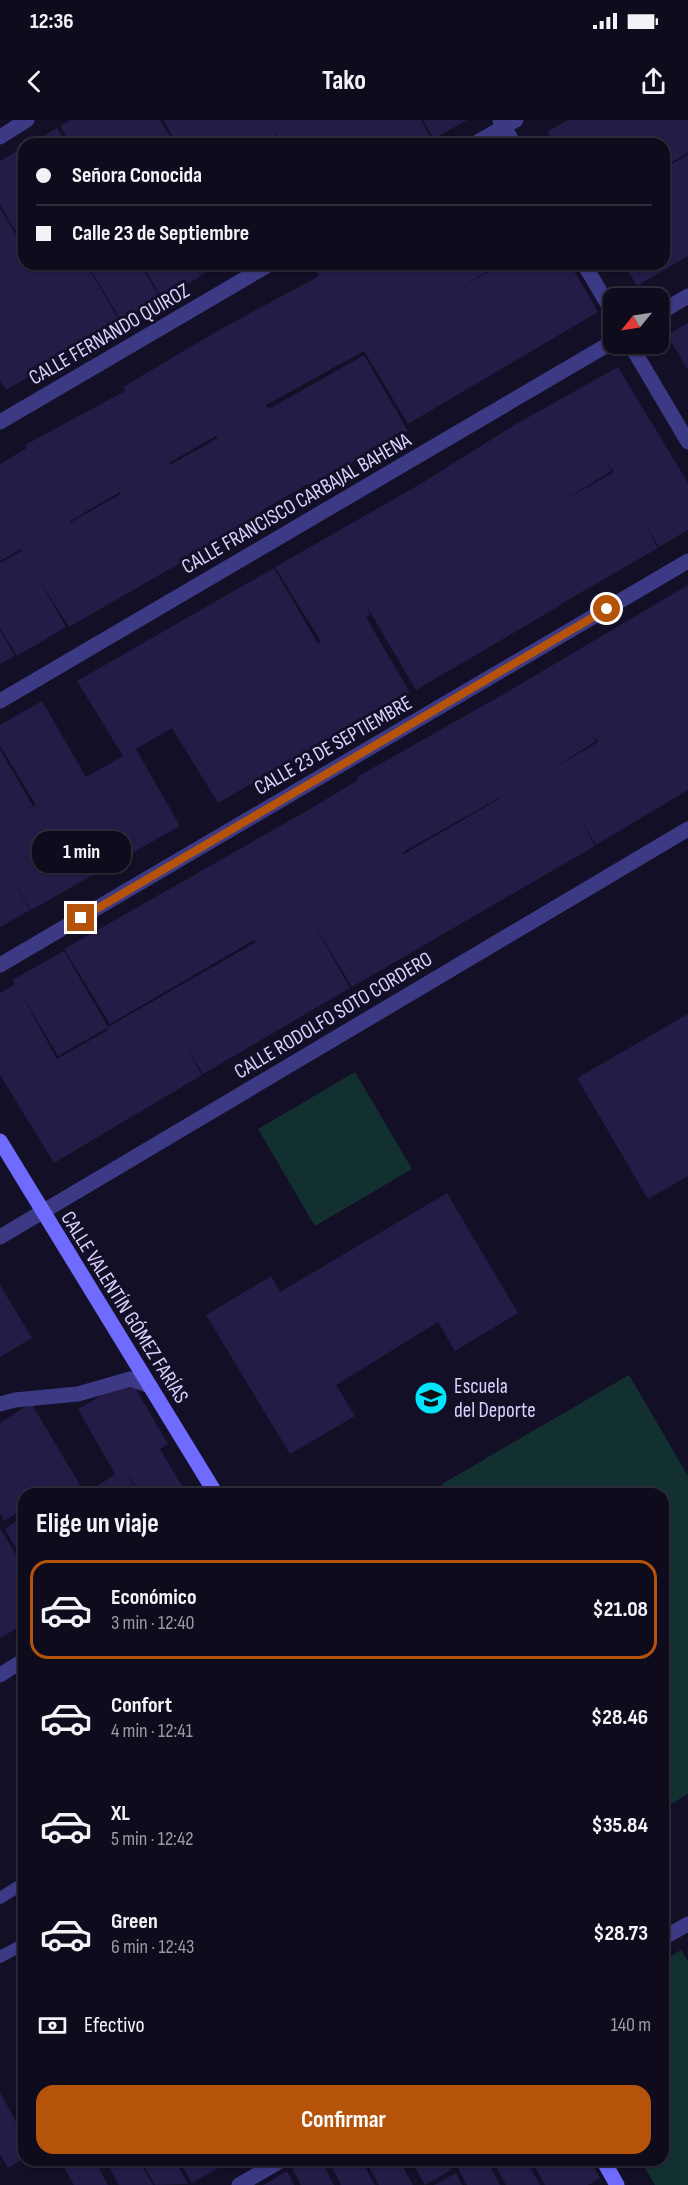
<!DOCTYPE html>
<html lang="es">
<head>
<meta charset="utf-8">
<style>
  :root { --surface:#0e0b1c; --page:#1c1929; --text:#f1f3f6; --muted:#9b9ba3; --line:#2e2b3b; --accent:#b45309 }
  body { margin:0; font-family:"Sofia Sans Condensed",sans-serif; background:var(--page); color:var(--text); height:100vh; display:flex; flex-direction:column; font-size:22px; white-space:nowrap }
  * { box-sizing:border-box; margin:0 }
  p { font-size:20px; color:var(--muted) }
  .icon { flex:none; width:33px; height:33px; fill:none; stroke:currentColor; stroke-width:2; stroke-linecap:round; stroke-linejoin:round }
  .map { position:relative; flex:1; overflow:hidden }
  .details { position:absolute; left:18px; top:1368px; width:651px; height:678px; display:flex; flex-direction:column; background:var(--surface); border-radius:18px; box-shadow:0 2px 4px #0004,0 0 0 2px var(--line) }
  .details>* { flex:none }
  .guide { position:absolute; left:18px; top:18px; width:652px; height:132px; border-radius:18px; box-shadow:0 2px 4px #0004,0 0 0 2px var(--line); display:grid; align-content:center; height:132px; padding:0 18px; background:var(--surface) }
  .needle { width:39px; rotate:240deg }
  .controls { position:absolute; left:603px; top:168px; display:grid; gap:12px }
  .controls a { display:grid; place-items:center; width:66px; height:66px; border-radius:12px; background:var(--surface); box-shadow:0 2px 4px #0004,0 0 0 2px var(--line); font-size:30px }
  .end { position:absolute; width:27px; height:27px; margin:-14px; border:8px solid #b45309; background:#fff; box-shadow:0 0 0 3px #fff }
  .from { border-radius:50% }
  .bubble { position:absolute; height:42px; border-radius:18px; background:var(--surface); box-shadow:0 2px 4px #0004,0 0 0 2px var(--line); font-size:20px; font-weight:700; line-height:42px; text-align:center }
  .guide b { display:flex; align-items:center; gap:21px; height:57px; font-size:22px }
  .guide b+b { border-top:2px solid var(--line) }
  .guide i { width:15px; height:15px; background:var(--text) }
  ul { padding:0; list-style:none }
  li { display:flex; align-items:center; gap:18px; height:99px; margin:0 12px 9px; padding:0 6px; border:3px solid transparent; border-radius:18px }
  li div { flex:1 }
  li b { display:block; font-size:22px }
  li em { font-style:normal; font-weight:700 }
  li.selected { border-color:var(--accent) }
  li>.icon { width:54px; height:54px; stroke-width:1.5 }
  h2 { padding:0 18px; font-size:27px; line-height:72px }
  .pay { display:flex; align-items:center; gap:15px; height:66px; padding:0 18px; font-size:22px }
  .pay p { margin-inline-start:auto }
  .button { display:flex; gap:12px; margin-top:auto; padding:12px 18px }
  .button a { flex:1; height:69px; border-radius:18px; background:var(--accent); color:#fff; font-size:24px; font-weight:700; line-height:69px; text-align:center }
  .status { display:flex; justify-content:space-between; align-items:center; height:42px; padding:0 30px; background:var(--surface); direction:ltr }
  .status svg { height:16px; fill:currentColor }
  header { display:flex; justify-content:space-between; align-items:center; height:78px; padding:0 18px; background:var(--surface); font-size:27px; font-weight:700 }
  .map>svg:first-child { display:block }
  .green { fill:#12302f }
  .building { fill:#241b47; fill-rule:evenodd }
  .lines { fill:none; stroke-linecap:round; stroke-linejoin:round }
  .service { stroke:#3d3a85; stroke-width:12 }
  .minor { stroke:#3d3a85; stroke-width:15 }
  .secondary { stroke:#6f6bff; stroke-width:15 }
  .route { stroke:#b45309; stroke-width:8 }
  .labels { text-anchor:middle; stroke-width:6; stroke-linejoin:round; paint-order:stroke }
  .street-label { font-size:21px; fill:#d9d4ff; stroke:#130f26 }
  .poi-label { font-size:21px; fill:#d9d4ff; stroke:#130f26; text-anchor:start }
</style>
</head>
<body>
<div class="status"><b>12:36</b><svg viewBox="0 0 49 12"><path d="M0 12V9h3v3zM5 12V6h3v6zM10 12V3h3v9zM15 12V0h3v12zM26 1h20v11H26zM47 4h2v5h-2z"/></svg></div>
<header><svg class="icon" aria-label="back" viewBox="0 0 24 24"><path d="M15 5l-7 7 7 7"/></svg>Tako<svg class="icon" aria-label="share" viewBox="0 0 24 24"><path d="M12 15V3M7 8l5-5 5 5M5 13v7h14v-7"/></svg></header>
<div class="map">
<svg width="688" height="2065" viewBox="0 0 688 2065">
  <rect width="100%" height="100%" fill="#130f26"/>
  <g class="green">
    <path d="M355,952L412,1049L315,1106L258,1009Z"/>
    <path d="M629,1255L688,1356V1674L663,1689V1374H448L442,1364Z"/>
    <path d="M681,1830L688,1841V2065H655L640,2040H663V1841Z"/>
  </g>
  <g class="building">
    <path d="M71,0H160L175,24H71L60,6Z"/>
    <path d="M163,0H421L432,19L424,24H282L269,1L281,24H177Z"/>
    <path d="M423,0H467L434,19Z"/>
    <path d="M568,0H688V33L664,47V24H554L547,12Z"/>
    <path d="M57,8L67,24H29Z"/>
    <path d="M24,27V125L0,85V41Z"/>
    <path d="M688,35V136L637,166L624,144H664V48Z"/>
    <path d="M0,88L24,128V144H86L121,203L6,270L0,260Z"/>
    <path d="M87,144H140L161,179L122,202Z"/>
    <path d="M142,144H194L201,156L162,179Z"/>
    <path d="M195,144H220L201,155Z"/>
    <path d="M329,144H499L459,169L502,144H570L598,192L408,304L364,231L266,285L269,289L364,235L408,311L310,367L308,364L261,391L263,394L215,423L69,507L40,461L66,507L17,536L0,508V443L22,431L21,429L0,441V344L27,328L25,325L125,271L123,267L219,210L319,156L316,151ZM216,316L218,318L170,345L169,343ZM120,372L121,374L71,402L70,401Z"/>
    <path d="M688,203V250L667,215Z"/>
    <path d="M618,247L688,363V410L659,427L642,399L658,428L561,484L556,475L561,485L416,570L366,485L370,494L366,497L410,573L218,683L172,608L136,629L180,706L31,790L14,762L30,790L0,807V629L33,686L27,690L36,685L0,626V605L42,581L86,657L123,636L77,561L274,448L318,524L321,522L275,447L422,363L516,304ZM607,343L614,352L565,380L611,351Z"/>
    <path d="M688,465V670L596,725L579,697L595,726L352,867L312,801L350,868L203,954L186,926L202,955L54,1043L0,955V873L15,864L12,860L64,831L108,907L256,822L254,820L110,904L64,829L310,689L358,660L357,657L502,575ZM591,612L598,622L549,651L596,621ZM499,678V679L404,734L403,732ZM19,870L58,936L107,908L108,910L57,939Z"/>
    <path d="M0,510L15,536L0,544Z"/>
    <path d="M688,894V1056L648,1079L577,958Z"/>
    <path d="M447,1073L518,1193L455,1231L438,1202L336,1265L355,1296L290,1334L206,1195L271,1156L280,1172Z"/>
    <path d="M0,1165L32,1218L0,1237Z"/>
    <path d="M130,1259L168,1324L160,1329L187,1374H140L125,1350L138,1374H90L89,1372L115,1354L78,1289Z"/>
    <path d="M31,1283L80,1365L65,1374H24V1389L4,1401L0,1393V1303Z"/>
    <path d="M24,1396V1442L5,1409Z"/>
    <path d="M0,1408L24,1448V1504L0,1518Z"/>
    <path d="M0,1972L24,2016V2038L8,2048L0,2034Z"/>
    <path d="M68,2040H94L108,2065H74L62,2044Z"/>
    <path d="M105,2040H139L153,2065H119Z"/>
    <path d="M141,2040H175L188,2064L155,2065Z"/>
    <path d="M179,2040H213L218,2048L192,2063Z"/>
    <path d="M306,2040H321L334,2065H301L292,2048Z"/>
    <path d="M328,2040H361L375,2065H341Z"/>
    <path d="M365,2040H399L413,2065H379Z"/>
    <path d="M411,2040H445L451,2050L425,2065Z"/>
    <path d="M474,2040H487L500,2065H467L458,2049Z"/>
    <path d="M492,2040H526L540,2065H506Z"/>
    <path d="M531,2040H590L600,2058L588,2065H545Z"/>
    <path d="M287,2051L294,2065H263Z"/>
    <path d="M456,2053L462,2065H434Z"/>
  </g>
  <g class="lines">
    <g class="service">
      <path d="M0,1778L24,1763"/>
      <path d="M0,1837L24,1824"/>
    </g>
    <g class="minor">
      <path d="M500,0L514,24"/>
      <path d="M0,17L27,0"/>
      <path d="M474,24L516,0"/>
      <path d="M584,144L614,195"/>
      <path d="M658,194L688,176"/>
      <path d="M630,224L688,322"/>
      <path d="M0,302L270,144"/>
      <path d="M0,581L614,221"/>
      <path d="M0,845L688,441"/>
      <path d="M0,1117L688,709"/>
      <path d="M0,1284L15,1280L78,1274L130,1259L150,1266"/>
      <path d="M0,1555L24,1540"/>
      <path d="M663,1818L688,1804"/>
      <path d="M239,2065L282,2040"/>
    </g>
    <g class="secondary">
      <path d="M0,1021L216,1374"/>
      <path d="M603,2040L617,2065"/>
    </g>
  </g>
  <g class="lines">
    <path class="route" d="M81,798L607,489"/>
  </g>
  <defs>
    <g id="school-disc" transform="scale(1.725)"><circle r="9.5" fill="#00e5ff" stroke="#130f26"/><path d="M0-5L7-2L0 1L-7-2ZM-4 1L0 2.5L4 1V4Q0 6-4 4Z" fill="#111"/></g>
  </defs>
  <g fill-rule="evenodd">
    <use href="#school-disc" x="431" y="1278"/>
  </g>
  <g class="labels">
    <g class="street-label">
      <text transform="translate(109 214) rotate(-30)" y="7">CALLE FERNANDO QUIROZ</text>
      <text transform="translate(296 383) rotate(-30)" y="7">CALLE FRANCISCO CARBAJAL BAHENA</text>
      <text transform="translate(333 625) rotate(-30)" y="7">CALLE 23 DE SEPTIEMBRE</text>
      <text transform="translate(333 895) rotate(-31)" y="7">CALLE RODOLFO SOTO CORDERO</text>
      <text transform="translate(125 1187) rotate(58)" y="7">CALLE VALENTÍN GÓMEZ FARÍAS</text>
    </g>
    <g class="poi-label">
      <text x="454" y="1273">Escuela<tspan x="454" dy="24">del Deporte</tspan></text>
    </g>
  </g>
</svg>
<div class="controls">
<a><svg class="needle" viewBox="-14 -14 28 28"><path d="M0-13l5 13h-10z" fill="#e53935"/><path d="M0 13l5-13h-10z" fill="#9b9ba3"/></svg></a>
</div>
<i class="end from" style="left:607px;top:489px"></i>
<i class="end" style="left:81px;top:798px"></i>
<div class="bubble" style="left:32px;top:711px;width:99px">1 min</div>
<div class="guide">
<b><i class="from"></i>Señora Conocida</b>
<b><i></i>Calle 23 de Septiembre</b>
</div>
<section class="details">
<h2>Elige un viaje</h2>
<ul>
<li class="selected"><svg class="icon" aria-label="car" viewBox="0 0 24 24"><path d="M5 17H2v-5l4-1 3-4h7l3 4 3 1v5h-3M9 17h6M6 11h13"/><circle cx="7" cy="17" r="2"/><circle cx="17" cy="17" r="2"/></svg><div><b>Económico</b><p>3 min · 12:40</p></div><em>$21.08</em></li>
<li><svg class="icon" aria-label="car" viewBox="0 0 24 24"><path d="M5 17H2v-5l4-1 3-4h7l3 4 3 1v5h-3M9 17h6M6 11h13"/><circle cx="7" cy="17" r="2"/><circle cx="17" cy="17" r="2"/></svg><div><b>Confort</b><p>4 min · 12:41</p></div><em>$28.46</em></li>
<li><svg class="icon" aria-label="car" viewBox="0 0 24 24"><path d="M5 17H2v-5l4-1 3-4h7l3 4 3 1v5h-3M9 17h6M6 11h13"/><circle cx="7" cy="17" r="2"/><circle cx="17" cy="17" r="2"/></svg><div><b>XL</b><p>5 min · 12:42</p></div><em>$35.84</em></li>
<li><svg class="icon" aria-label="car" viewBox="0 0 24 24"><path d="M5 17H2v-5l4-1 3-4h7l3 4 3 1v5h-3M9 17h6M6 11h13"/><circle cx="7" cy="17" r="2"/><circle cx="17" cy="17" r="2"/></svg><div><b>Green</b><p>6 min · 12:43</p></div><em>$28.73</em></li>
</ul>
<div class="pay"><svg class="icon" aria-label="cash" viewBox="0 0 24 24"><path d="M3 7h18v10H3z"/><circle cx="12" cy="12" r="2"/></svg>Efectivo<p>140 m</p></div>
<div class="button"><a>Confirmar</a></div>
</section>
</div>
</body>
</html>
